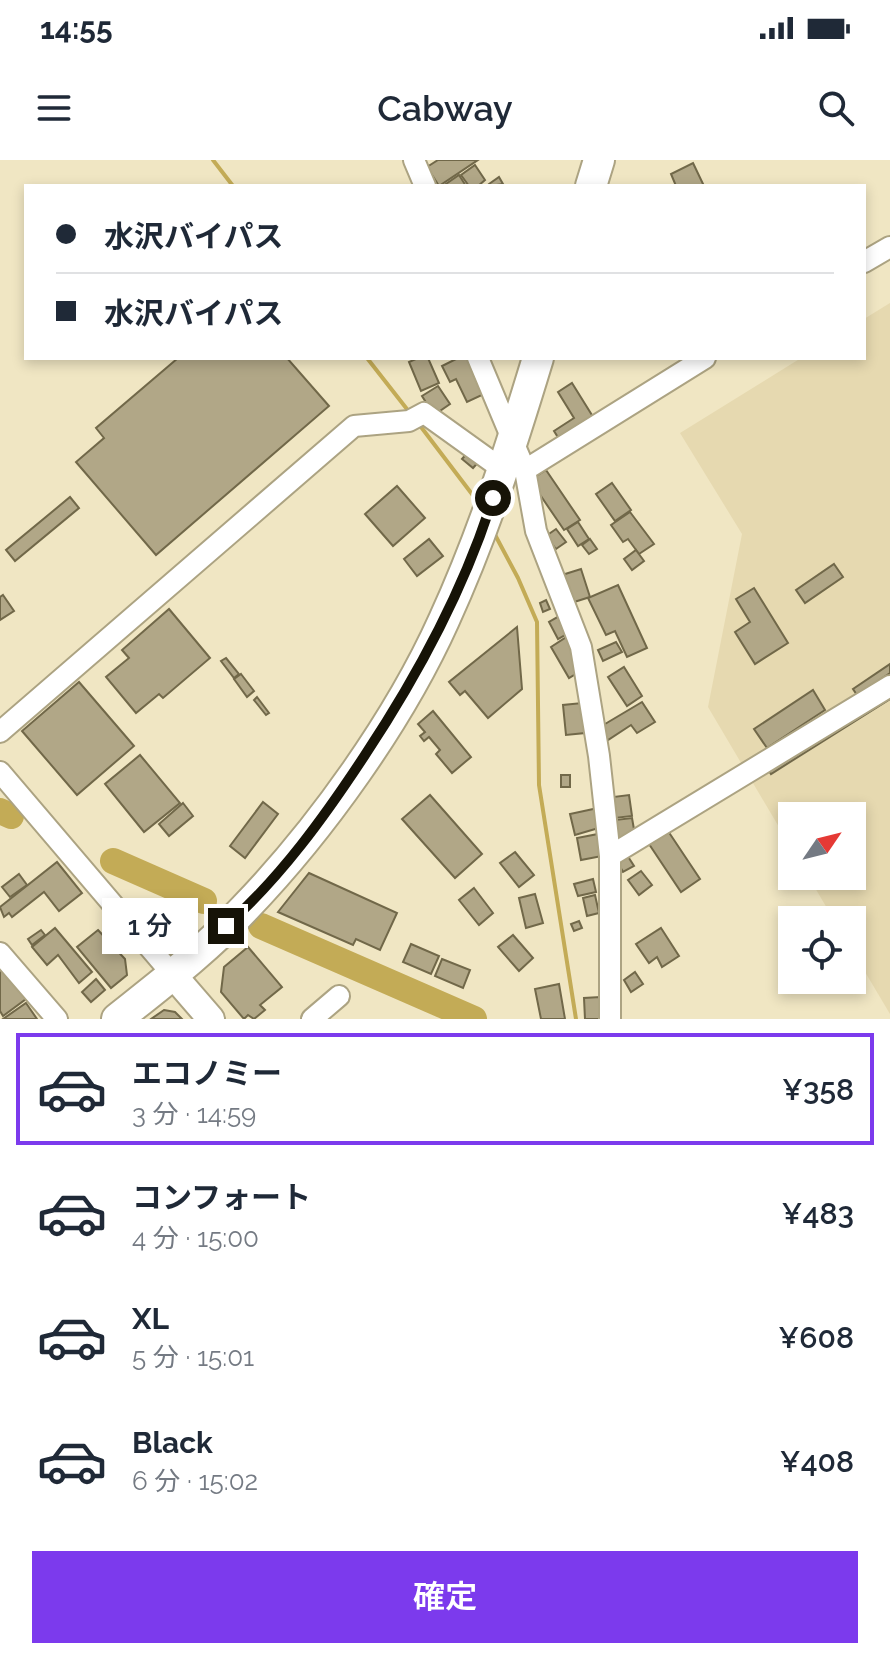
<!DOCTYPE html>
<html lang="ja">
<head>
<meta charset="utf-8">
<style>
  :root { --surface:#fff; --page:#f6f6f7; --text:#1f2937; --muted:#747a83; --line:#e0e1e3; --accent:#7c3aed }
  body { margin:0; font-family:Raleway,"Noto Sans JP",sans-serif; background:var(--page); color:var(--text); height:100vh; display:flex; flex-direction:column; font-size:30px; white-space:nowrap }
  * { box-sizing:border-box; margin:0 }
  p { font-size:26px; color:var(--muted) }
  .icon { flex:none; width:44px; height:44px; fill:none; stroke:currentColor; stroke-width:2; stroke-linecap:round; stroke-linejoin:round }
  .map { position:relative; height:859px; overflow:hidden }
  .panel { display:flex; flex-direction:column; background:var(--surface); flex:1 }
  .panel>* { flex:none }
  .guide { position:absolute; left:24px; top:24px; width:842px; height:176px; border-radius:0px; box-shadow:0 4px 12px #0003; display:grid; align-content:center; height:176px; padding:0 32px; background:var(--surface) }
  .needle { width:52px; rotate:55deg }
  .tools { position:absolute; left:778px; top:642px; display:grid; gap:16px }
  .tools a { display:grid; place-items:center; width:88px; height:88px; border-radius:0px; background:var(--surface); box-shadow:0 4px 12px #0003; font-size:40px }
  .end { position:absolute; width:36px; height:36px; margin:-18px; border:10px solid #161307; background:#fff; box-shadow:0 0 0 4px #fff }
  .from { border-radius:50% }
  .bubble { position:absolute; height:56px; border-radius:0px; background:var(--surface); box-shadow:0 4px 12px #0003; font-size:26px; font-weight:600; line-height:56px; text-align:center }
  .guide b { display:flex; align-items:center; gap:28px; height:76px; font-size:30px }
  .guide b+b { border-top:2px solid var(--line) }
  .guide i { width:20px; height:20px; background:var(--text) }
  ul { padding:14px 0 0; list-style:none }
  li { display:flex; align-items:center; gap:24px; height:112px; margin:0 16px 12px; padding:0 16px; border:4px solid transparent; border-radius:0px }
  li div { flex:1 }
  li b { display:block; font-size:30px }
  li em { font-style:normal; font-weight:600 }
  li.selected { border-color:var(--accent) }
  li>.icon { width:72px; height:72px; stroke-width:1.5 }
  .button { display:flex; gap:16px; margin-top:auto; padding:16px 32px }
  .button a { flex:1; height:92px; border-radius:0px; background:var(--accent); color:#fff; font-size:32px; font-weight:600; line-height:92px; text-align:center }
  .status { display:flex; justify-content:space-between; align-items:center; height:56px; padding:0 40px; background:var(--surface); direction:ltr }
  .status svg { height:22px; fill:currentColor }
  header { display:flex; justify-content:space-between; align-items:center; height:104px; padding:0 32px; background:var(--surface); font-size:36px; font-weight:600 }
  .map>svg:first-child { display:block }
  .built { fill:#e6d9b0 }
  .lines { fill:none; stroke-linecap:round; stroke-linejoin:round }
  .stream { stroke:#c3ab56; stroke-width:4 }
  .river { stroke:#c3ab56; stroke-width:26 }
  .building { fill:#b1a787; stroke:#716849; stroke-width:2 }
  .minor-casing { stroke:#aca382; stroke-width:24 }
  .major-casing { stroke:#aca382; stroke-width:30 }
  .highway-casing { stroke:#aca382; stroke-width:34 }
  .minor { stroke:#fff; stroke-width:20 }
  .major { stroke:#fff; stroke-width:26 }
  .highway { stroke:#fff; stroke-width:30 }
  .route { stroke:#161307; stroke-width:10 }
</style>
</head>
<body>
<div class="status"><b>14:55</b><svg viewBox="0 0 49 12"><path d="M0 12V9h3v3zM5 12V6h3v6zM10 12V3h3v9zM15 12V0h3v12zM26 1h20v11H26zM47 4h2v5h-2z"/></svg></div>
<header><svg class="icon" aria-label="menu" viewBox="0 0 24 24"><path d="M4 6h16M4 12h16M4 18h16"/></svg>Cabway<svg class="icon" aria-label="search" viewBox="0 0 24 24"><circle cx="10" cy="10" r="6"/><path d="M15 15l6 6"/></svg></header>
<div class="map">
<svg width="890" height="859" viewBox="0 0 890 859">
  <rect width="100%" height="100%" fill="#f0e6c3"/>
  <path class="built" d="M890,143V854L852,790V760H834L808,716H852V656H792V689L708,547L742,374L680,273L801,198H864V159Z"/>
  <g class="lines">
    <g class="stream">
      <path d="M213,0L233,26"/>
      <path d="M367,198L410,253"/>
      <path d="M418,263L478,342"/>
      <path d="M493,371L518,418L537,462L539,625L576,859"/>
    </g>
    <g class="river">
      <path d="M0,651L11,656"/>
      <path d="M113,701L204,741"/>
      <path d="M261,766L474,859"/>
    </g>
  </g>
  <g class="building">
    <path d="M438,0H478L439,26L427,7Z"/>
    <path d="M693,3L704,26H676L671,14Z"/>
    <path d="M475,5L485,20L478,26H469L461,15Z"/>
    <path d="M459,15L466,26H443Z"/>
    <path d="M499,17L503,24L490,26L489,24Z"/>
    <path d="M178,198H287L329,246L156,395L76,302L104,278L96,268Z"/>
    <path d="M418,198H428L439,223L421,231L409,202Z"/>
    <path d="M458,198H467L484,234L467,242L456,219L450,222L442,206Z"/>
    <path d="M572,223L595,260L561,282L554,271L574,258L558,232Z"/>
    <path d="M438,226L450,244L434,255L422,236Z"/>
    <path d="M470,290L481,299L473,308L462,299Z"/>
    <path d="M546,310L580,360L564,370L530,320Z"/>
    <path d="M612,323L631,350L615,361L596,334Z"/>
    <path d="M397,326L425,358L393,386L365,354Z"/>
    <path d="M70,337L79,348L15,401L6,390Z"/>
    <path d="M630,352L654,384L639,394L628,379L623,382L611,365Z"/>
    <path d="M578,362L589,379L578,386L567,369Z"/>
    <path d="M556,369L566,382L556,389L546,376Z"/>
    <path d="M429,379L443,396L417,416L404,399Z"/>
    <path d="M590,379L597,389L589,394L582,385Z"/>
    <path d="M636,390L644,401L632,410L624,399Z"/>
    <path d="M834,404L843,417L805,443L796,430Z"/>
    <path d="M581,409L590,437L571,443L562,415Z"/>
    <path d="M618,425L647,488L627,497L615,471L606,475L588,438Z"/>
    <path d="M754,428L788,483L755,504L735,472L750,462L736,439Z"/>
    <path d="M3,435L14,451L0,460V437Z"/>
    <path d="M546,440L550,449L543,452L540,443Z"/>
    <path d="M169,449L210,498L163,538L159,534L136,553L106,517L129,498L122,490Z"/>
    <path d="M563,454L572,471L558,479L549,462Z"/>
    <path d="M517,467L522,529L488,558L465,531L460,535L449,522Z"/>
    <path d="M568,476L587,507L569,518L551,487Z"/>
    <path d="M616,482L622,492L603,501L598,490Z"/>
    <path d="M226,498L239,514L234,518L221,501Z"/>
    <path d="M890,504V513L857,535L853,529Z"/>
    <path d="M624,507L642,536L627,546L608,517Z"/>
    <path d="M241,514L254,531L247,537L234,519Z"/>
    <path d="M79,522L134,586L77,635L22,571Z"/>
    <path d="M813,530L825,550L767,588L754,569Z"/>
    <path d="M890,531V539L771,614L768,609Z"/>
    <path d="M257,537L269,553L266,555L254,540Z"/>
    <path d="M642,542L655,562L637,573L631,565L608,580L600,567Z"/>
    <path d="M582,543L585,573L566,575L563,545Z"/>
    <path d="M433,551L471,597L452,613L436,594L440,590L429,577L424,581L420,576L425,572L418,564Z"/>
    <path d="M140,595L180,643L144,672L105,624Z"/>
    <rect x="561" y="615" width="9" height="12"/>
    <path d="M430,635L482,694L455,718L402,659Z"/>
    <path d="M629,635L632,656L615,658L613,637Z"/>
    <path d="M263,642L278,654L245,698L230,686Z"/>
    <path d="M183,643L193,656L169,676L159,664Z"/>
    <path d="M598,648L602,667L575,675L570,654Z"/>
    <path d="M632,658L635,675L618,678L615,660Z"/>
    <path d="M668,671L700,719L681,732L649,684Z"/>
    <path d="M598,674L602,696L581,700L577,678Z"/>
    <path d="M515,692L534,715L519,727L500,703Z"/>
    <path d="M627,695L634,706L623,712L617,701Z"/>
    <path d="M57,702L82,733L59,751L44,732L12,757L9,753L4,757L0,747Z"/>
    <path d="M641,711L652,725L639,735L628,720Z"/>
    <path d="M309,713L397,753L380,790L356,779L353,785L278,752Z"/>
    <path d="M19,714L27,725L10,737L2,727Z"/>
    <path d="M593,719L596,732L578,736L574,724Z"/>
    <path d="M474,728L493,753L479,765L459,740Z"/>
    <path d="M535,734L543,763L526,768L519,738Z"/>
    <path d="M595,735L599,753L587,756L583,738Z"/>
    <path d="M579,761L582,768L574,771L571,764Z"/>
    <path d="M55,768L92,812L79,823L58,795L47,805L32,787Z"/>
    <path d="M661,768L679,796L662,807L657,797L649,803L636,784Z"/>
    <path d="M41,770L45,775L32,785L28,779Z"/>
    <path d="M98,770L125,799L127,815L111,828L77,787Z"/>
    <path d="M513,775L533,798L519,811L498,787Z"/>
    <path d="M411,784L439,796L431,814L403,802Z"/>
    <path d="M248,787L282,827L260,845L265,850L254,859L248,855L244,859L221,832L224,807Z"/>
    <path d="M442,799L470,810L463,828L435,816Z"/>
    <path d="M3,808L26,839L3,856L0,851V810Z"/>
    <path d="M635,812L643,824L631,832L624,820Z"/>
    <path d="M96,819L105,830L91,842L82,832Z"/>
    <path d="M559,824L565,859H541L535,829Z"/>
    <path d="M600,837L601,859H585L584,838Z"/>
    <path d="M26,843L37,859H3Z"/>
    <path d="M164,850L175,852L182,859H151Z"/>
  </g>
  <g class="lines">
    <g class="minor-casing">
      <g id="minor">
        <path d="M414,0L425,26"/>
        <path d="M864,102L890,87"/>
        <path d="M478,198L525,310L536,371L581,487L599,596L610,696V859"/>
        <path d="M525,310L705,198"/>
        <path d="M0,572L354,266L409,261L424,253L502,309"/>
        <path d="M0,612L173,815"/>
        <path d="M610,696L890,526"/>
        <path d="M0,793L57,859"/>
        <path d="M312,859L339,836"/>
      </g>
    </g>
    <g class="major-casing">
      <path id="major" d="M173,815L211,859"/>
    </g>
    <g class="highway-casing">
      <g id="highway">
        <path d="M591,26L599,0"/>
        <path d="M117,859C161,824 207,789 245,748C321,669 399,560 444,460C483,375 511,287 538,198"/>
      </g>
    </g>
    <use href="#minor" class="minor"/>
    <use href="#major" class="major"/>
    <use href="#highway" class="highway"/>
  </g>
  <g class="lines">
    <path class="route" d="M226,766C281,717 325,656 365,595C418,515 464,430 493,338"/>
  </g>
</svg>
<div class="tools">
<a><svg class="needle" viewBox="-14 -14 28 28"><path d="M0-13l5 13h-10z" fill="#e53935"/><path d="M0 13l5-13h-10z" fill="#747a83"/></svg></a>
<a><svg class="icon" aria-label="locate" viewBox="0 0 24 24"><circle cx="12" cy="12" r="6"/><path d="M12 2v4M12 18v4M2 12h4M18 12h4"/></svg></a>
</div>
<i class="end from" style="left:493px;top:338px"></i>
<i class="end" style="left:226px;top:766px"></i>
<div class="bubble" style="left:102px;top:738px;width:96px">1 分</div>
<div class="guide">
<b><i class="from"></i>水沢バイパス</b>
<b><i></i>水沢バイパス</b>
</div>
</div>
<section class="panel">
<ul>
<li class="selected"><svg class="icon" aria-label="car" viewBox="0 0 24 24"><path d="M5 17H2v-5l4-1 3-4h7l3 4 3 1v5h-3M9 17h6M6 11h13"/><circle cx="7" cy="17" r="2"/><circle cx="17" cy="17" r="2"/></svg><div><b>エコノミー</b><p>3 分 · 14:59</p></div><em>¥358</em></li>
<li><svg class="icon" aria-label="car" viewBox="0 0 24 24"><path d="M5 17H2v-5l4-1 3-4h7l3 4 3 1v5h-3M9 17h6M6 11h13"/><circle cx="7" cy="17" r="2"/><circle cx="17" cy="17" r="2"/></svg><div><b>コンフォート</b><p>4 分 · 15:00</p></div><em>¥483</em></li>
<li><svg class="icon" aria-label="car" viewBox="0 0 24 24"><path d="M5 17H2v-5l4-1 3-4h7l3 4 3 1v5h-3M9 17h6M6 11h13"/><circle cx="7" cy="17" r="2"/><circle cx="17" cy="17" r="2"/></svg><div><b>XL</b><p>5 分 · 15:01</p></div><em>¥608</em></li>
<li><svg class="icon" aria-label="car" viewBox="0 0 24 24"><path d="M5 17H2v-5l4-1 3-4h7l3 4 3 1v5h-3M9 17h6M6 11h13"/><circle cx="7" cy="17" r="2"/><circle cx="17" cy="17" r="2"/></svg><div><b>Black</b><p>6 分 · 15:02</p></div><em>¥408</em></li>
</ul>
<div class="button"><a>確定</a></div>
</section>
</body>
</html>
